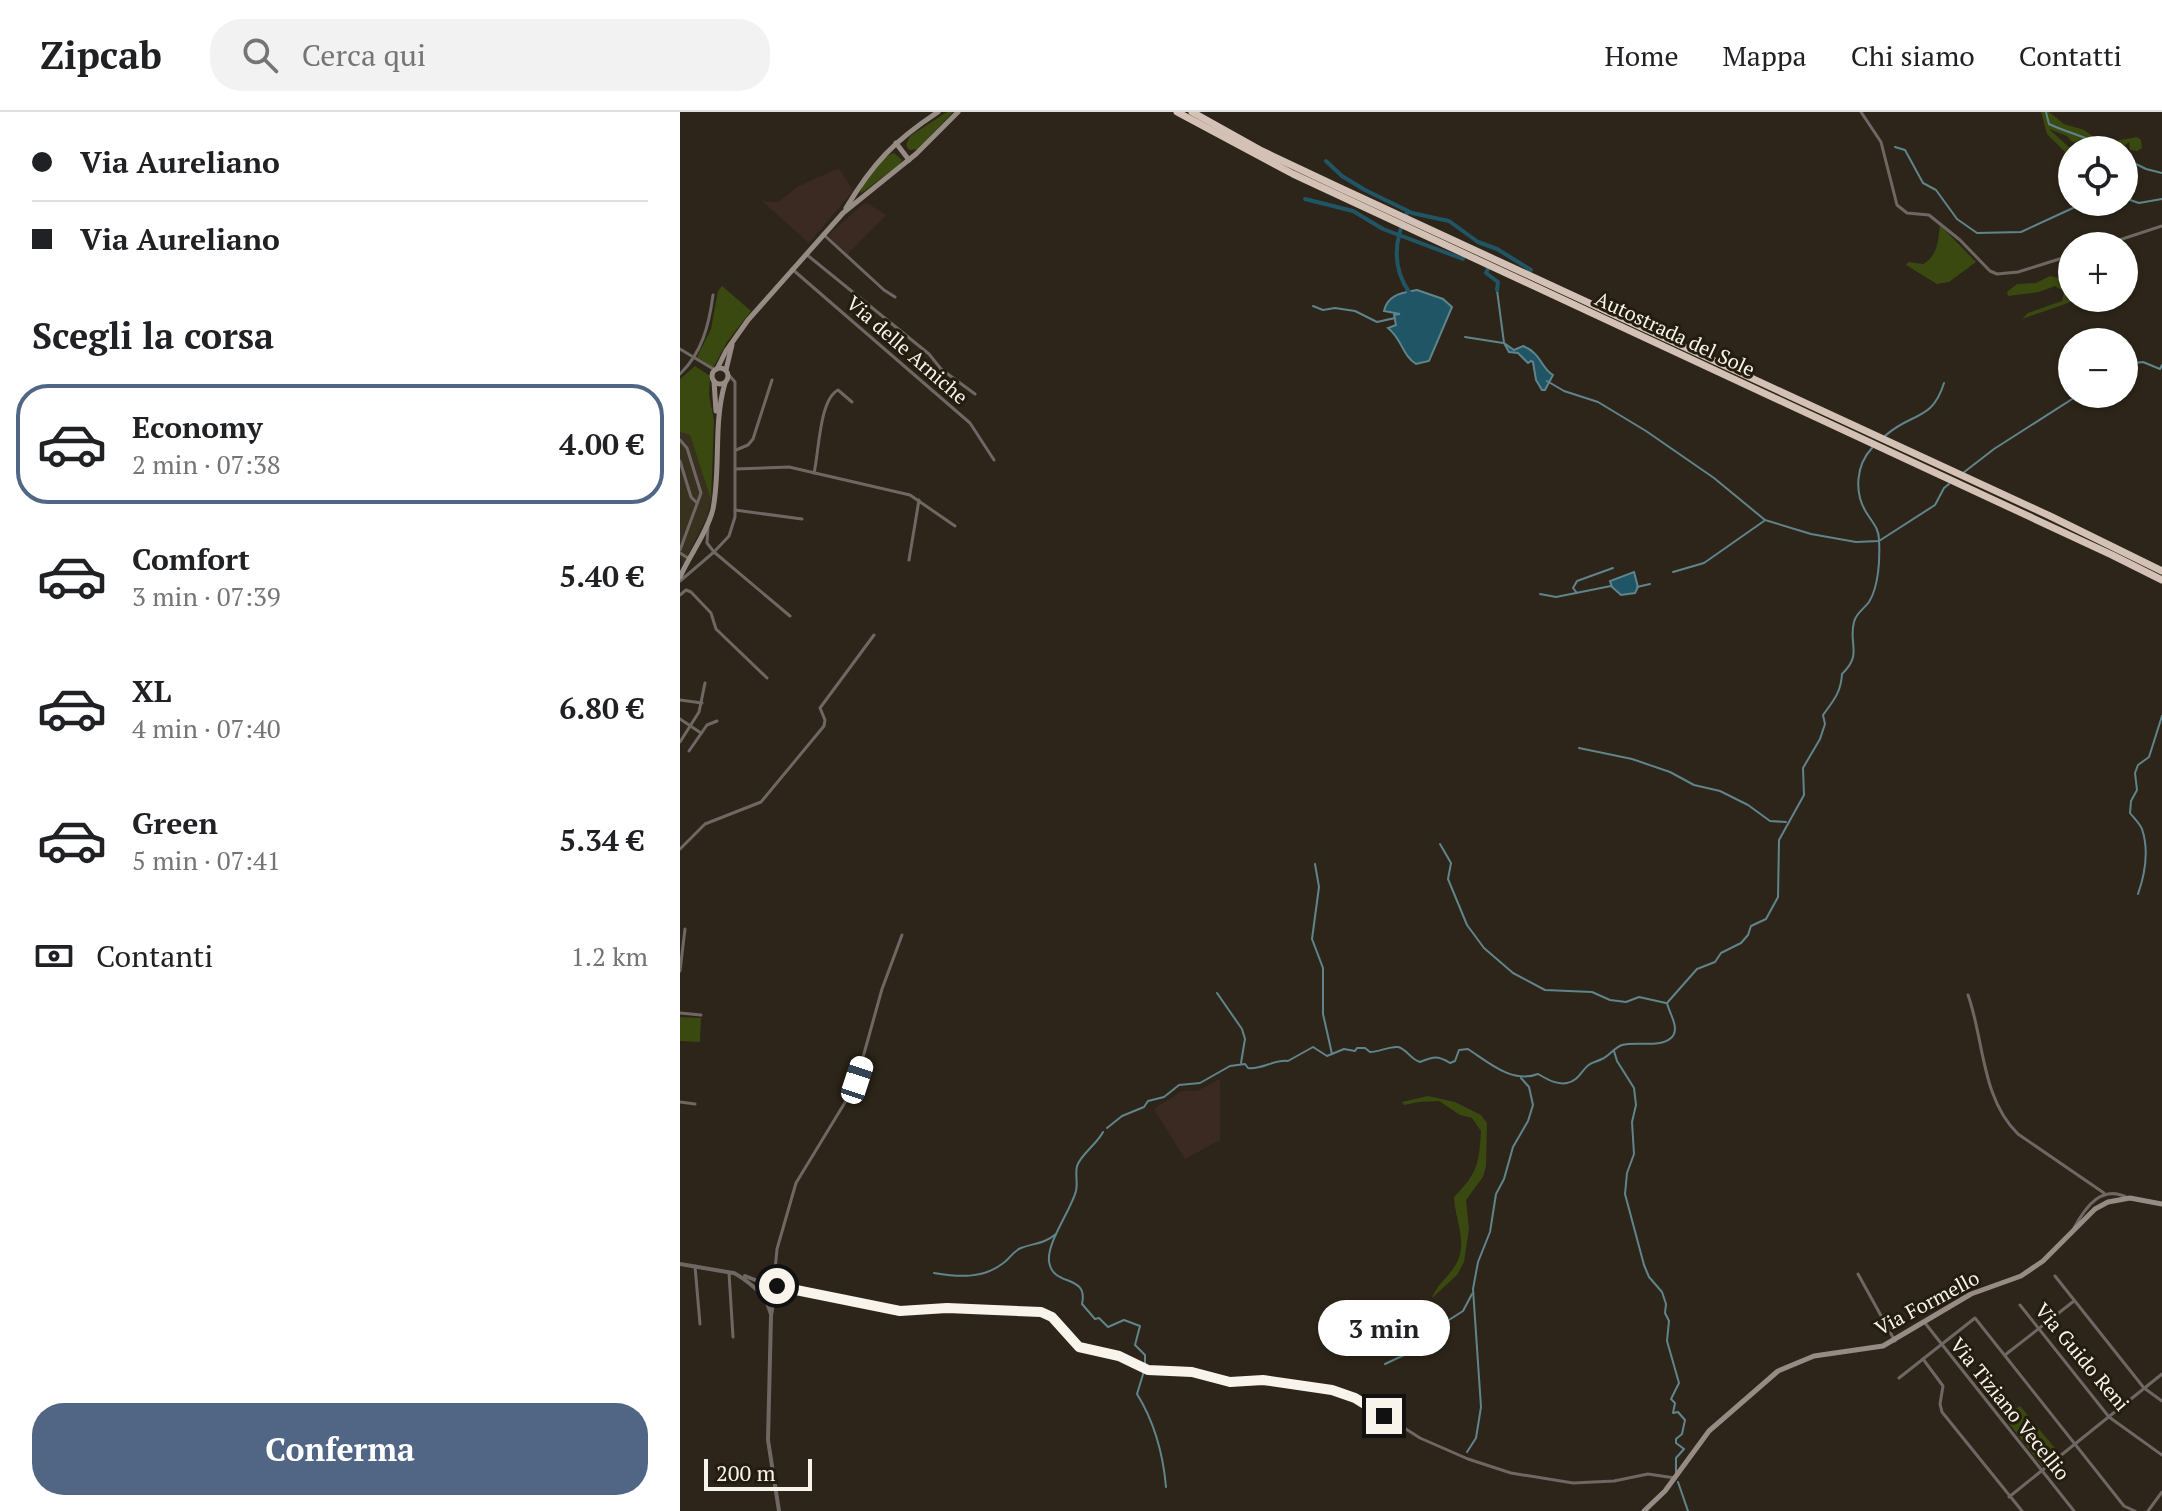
<!DOCTYPE html>
<html lang="it">
<head>
<meta charset="utf-8">
<style>
  :root { --surface:#fff; --page:#f2f2f2; --text:#202124; --muted:#757577; --line:#e0e0e0; --accent:#516585 }
  body { margin:0; font-family:"PT Serif",serif; background:var(--page); color:var(--text); height:100vh; display:flex; flex-direction:column; font-size:30px; white-space:nowrap }
  * { box-sizing:border-box; margin:0 }
  p { font-size:26px; color:var(--muted) }
  .icon { flex:none; width:44px; height:44px; fill:none; stroke:currentColor; stroke-width:2; stroke-linecap:round; stroke-linejoin:round }
  .map { position:relative; flex:1; overflow:hidden }
  .details { display:flex; flex-direction:column; background:var(--surface); width:680px }
  .details>* { flex:none }
  .hud { display:grid; align-content:center; height:176px; padding:0 32px; background:var(--surface) }
  .tools { position:absolute; left:1378px; top:24px; display:grid; gap:16px }
  .tools a { display:grid; place-items:center; width:80px; height:80px; border-radius:50%; background:var(--surface); box-shadow:0 2px 6px #0004; font-size:40px }
  .scale { position:absolute; left:24px; bottom:20px; width:108px; box-sizing:border-box; padding-left:8px; border:4px solid #f8f3eb; border-top:0; font-size:22px; line-height:28px; white-space:nowrap; color:#f8f3eb; -webkit-text-stroke:6px #231c0f; paint-order:stroke }
  .end { position:absolute; width:36px; height:36px; margin:-18px; border:10px solid #f8f3eb; background:#111; box-shadow:0 0 0 4px #111 }
  .from { border-radius:50% }
  .bubble { position:absolute; height:56px; border-radius:28px; background:var(--surface); box-shadow:0 2px 6px #0004; font-size:26px; font-weight:600; line-height:56px; text-align:center }
  .car { position:absolute; width:24px; height:48px; margin:-24px -12px; border-radius:10px; box-shadow:0 0 6px 2px #0007; background:linear-gradient(#fff 24%,#345 0 40%,#fff 0 76%,#345 0 86%,#fff 0) }
  .hud b { display:flex; align-items:center; gap:28px; height:76px; font-size:30px }
  .hud b+b { border-top:2px solid var(--line) }
  .hud i { width:20px; height:20px; background:var(--text) }
  ul { padding:0; list-style:none }
  li { display:flex; align-items:center; gap:24px; height:120px; margin:0 16px 12px; padding:0 16px; border:4px solid transparent; border-radius:32px }
  li div { flex:1 }
  li b { display:block; font-size:30px }
  li em { font-style:normal; font-weight:600 }
  li.on { border-color:var(--accent) }
  li>.icon { width:72px; height:72px; stroke-width:1.5 }
  h2 { padding:0 32px; font-size:36px; line-height:96px }
  .pay { display:flex; align-items:center; gap:20px; height:88px; padding:0 32px; font-size:30px }
  .pay p { margin-inline-start:auto }
  .action { display:flex; gap:16px; margin-top:auto; padding:16px 32px }
  .action a { flex:1; height:92px; border-radius:32px; background:var(--accent); color:#fff; font-size:32px; font-weight:600; line-height:92px; text-align:center }
  header { display:flex; align-items:center; gap:48px; box-sizing:border-box; height:112px; padding:0 40px; background:var(--surface); border-bottom:2px solid var(--line) }
  header strong { font-size:38px }
  nav { display:flex; gap:44px; margin-inline-start:auto; font-size:28px }
  .search { width:560px; height:72px; background:var(--page); display:flex; align-items:center; gap:20px; box-sizing:border-box; padding:0 28px; border-radius:32px; color:var(--muted); font-size:30px }
  main { display:flex; flex:1; min-height:0 }
  .map>svg:first-child { display:block }
  .commercial { fill:#393120 }
  .industrial { fill:#3b2a21 }
  .green { fill:#39490f }
  .water { fill:#1f5564; stroke:#60848c; stroke-width:2 }
  .lines { fill:none; stroke-linecap:round; stroke-linejoin:round }
  .stream { stroke:#60848c; stroke-width:2 }
  .canal { stroke:#1f5564; stroke-width:4 }
  .minor { stroke:#6e6763; stroke-width:3 }
  .tertiary { stroke:#6e6763; stroke-width:4 }
  .secondary { stroke:#978c85; stroke-width:5 }
  .motorway { stroke:#d3c1b6; stroke-width:7 }
  .route { stroke:#f8f3eb; stroke-width:10 }
  .labels { text-anchor:middle; stroke-width:6; stroke-linejoin:round; paint-order:stroke }
  .street-label { font-size:20px; fill:#f8f3eb; stroke:#231c0f }
</style>
</head>
<body>
<header>
<strong>Zipcab</strong>
<div class="search"><svg class="icon" aria-label="search" viewBox="0 0 24 24"><circle cx="10" cy="10" r="6"/><path d="M15 15l6 6"/></svg>Cerca qui</div>
<nav><a>Home</a><a>Mappa</a><a>Chi siamo</a><a>Contatti</a></nav>
</header>
<main>
<section class="details">
<div class="hud">
<b><i class="from"></i>Via Aureliano</b>
<b><i></i>Via Aureliano</b>
</div>
<h2>Scegli la corsa</h2>
<ul>
<li class="on"><svg class="icon" aria-label="car" viewBox="0 0 24 24"><path d="M5 17H2v-5l4-1 3-4h7l3 4 3 1v5h-3M9 17h6M6 11h13"/><circle cx="7" cy="17" r="2"/><circle cx="17" cy="17" r="2"/></svg><div><b>Economy</b><p>2 min · 07:38</p></div><em>4.00 €</em></li>
<li><svg class="icon" aria-label="car" viewBox="0 0 24 24"><path d="M5 17H2v-5l4-1 3-4h7l3 4 3 1v5h-3M9 17h6M6 11h13"/><circle cx="7" cy="17" r="2"/><circle cx="17" cy="17" r="2"/></svg><div><b>Comfort</b><p>3 min · 07:39</p></div><em>5.40 €</em></li>
<li><svg class="icon" aria-label="car" viewBox="0 0 24 24"><path d="M5 17H2v-5l4-1 3-4h7l3 4 3 1v5h-3M9 17h6M6 11h13"/><circle cx="7" cy="17" r="2"/><circle cx="17" cy="17" r="2"/></svg><div><b>XL</b><p>4 min · 07:40</p></div><em>6.80 €</em></li>
<li><svg class="icon" aria-label="car" viewBox="0 0 24 24"><path d="M5 17H2v-5l4-1 3-4h7l3 4 3 1v5h-3M9 17h6M6 11h13"/><circle cx="7" cy="17" r="2"/><circle cx="17" cy="17" r="2"/></svg><div><b>Green</b><p>5 min · 07:41</p></div><em>5.34 €</em></li>
</ul>
<div class="pay"><svg class="icon" aria-label="cash" viewBox="0 0 24 24"><path d="M3 7h18v10H3z"/><circle cx="12" cy="12" r="2"/></svg>Contanti<p>1.2 km</p></div>
<div class="action"><a>Conferma</a></div>
</section>
<div class="map">
<svg width="1482" height="1399" viewBox="0 0 1482 1399">
  <rect width="100%" height="100%" fill="#2d2519"/>
  <path class="commercial" d="M0,320L10,323L31,388L27,405L3,452L0,442Z"/>
  <g class="industrial">
    <path d="M159,56L173,79L129,131L82,89L98,90L119,74Z"/>
    <path d="M187,91L206,103L167,143L148,123L183,92Z"/>
    <path d="M540,967V1028L505,1047L474,997L502,979H517Z"/>
  </g>
  <g class="green">
    <path d="M267,0H273L238,37L229,38L226,33L230,24Z"/>
    <path d="M1361,0H1369L1384,12L1404,18L1418,28L1429,30L1457,25L1461,28L1462,36L1457,39L1450,38L1449,30L1443,35L1424,38L1407,26L1401,30H1392L1387,24L1369,17L1392,38V47L1367,22Z"/>
    <path d="M214,41L222,48L219,53L180,82C183,68 200,45 214,41Z"/>
    <path d="M1260,113L1296,150L1269,170L1257,172L1226,153L1228,150L1243,152C1258,144 1258,129 1260,113Z"/>
    <path d="M1370,164L1392,169V186H1411L1391,190L1342,207L1348,201L1382,189L1384,180L1375,174L1359,180L1328,184L1327,180L1337,172L1356,171Z"/>
    <path d="M42,174L71,199L47,230L33,256L17,245L31,217L38,179Z"/>
    <path d="M15,254L30,264L29,283L34,308L31,388L10,323L0,320V267Z"/>
    <path d="M0,905L21,906L20,930L0,929Z"/>
    <path d="M748,984L775,990L801,1003L807,1011L806,1054L803,1065L786,1088L789,1117L784,1150L777,1163L752,1186C756,1174 768,1165 775,1154C789,1131 775,1109 774,1085C798,1061 799,1051 801,1019L792,1006L780,1003L759,989L739,990L724,993L722,990Z"/>
    <path d="M1340,1294L1379,1341L1362,1354L1324,1305Z"/>
  </g>
  <g class="water">
    <path d="M737,178L763,187L772,195L749,249L736,252C722,243 722,227 708,216L716,213L714,203L720,202L704,199C708,182 722,181 737,178Z"/>
    <path d="M824,231L834,238L843,234C861,241 861,256 873,263L865,278H862L856,268L853,250L851,249L848,251L838,241L829,240Z"/>
    <path d="M954,460L958,475L955,481L941,483L932,475L930,469Z"/>
  </g>
  <g class="lines">
    <g class="stream">
      <path d="M1366,0L1369,12C1390,22 1410,25 1429,38"/>
      <path d="M1215,35L1225,38L1243,71L1256,78L1277,107L1297,121L1341,120L1406,90"/>
      <path d="M1444,46L1466,57L1482,61"/>
      <path d="M1444,86L1459,91L1482,87"/>
      <path d="M817,178L824,231"/>
      <path d="M633,194L643,198L655,196L675,199L697,210L715,206"/>
      <path d="M785,225L823,231"/>
      <path d="M867,269L884,279L918,290L966,319L1034,366L1085,408L1131,422L1176,430L1199,429L1255,393L1264,376L1269,372"/>
      <path d="M1444,275L1454,251L1463,250L1480,257L1482,253"/>
      <path d="M1205,324C1231,300 1252,310 1264,271"/>
      <path d="M1283,361L1314,337L1400,282"/>
      <path d="M993,460L1024,451L1084,409"/>
      <path d="M957,475L970,472"/>
      <path d="M897,481L893,476L897,469L933,456"/>
      <path d="M860,482L876,485L931,474"/>
      <path d="M899,636L952,647L990,660L1014,673L1040,679L1068,693L1090,709L1106,710"/>
      <path d="M760,732L771,751L768,767L787,813L804,836L833,861L865,878L912,880L930,888L946,890L959,885L986,891"/>
      <path d="M635,752L639,775L632,827L643,856V902L652,942"/>
      <path d="M1458,782C1465,762 1469,738 1462,717C1460,712 1454,706 1450,701L1451,689L1457,678L1455,661L1458,653L1469,645L1482,604"/>
      <path d="M537,881L562,917L565,927L561,951"/>
      <path d="M934,939L937,949L954,976L956,993L952,1010L954,1042L947,1061L945,1082L964,1153L969,1165L982,1180L986,1192L985,1201L989,1209L987,1229L999,1271L991,1287L995,1291L993,1301L998,1300L1005,1308L1002,1322L996,1327V1331L1004,1337L996,1346V1362"/>
      <path d="M427,1016L442,1004L464,995L468,989L484,985L499,973L520,971L550,954L565,952L568,956C582,958 594,947 608,949L633,935L647,944L664,937L675,939L677,936H685L690,940C699,940 710,934 718,935C727,937 730,947 740,950C753,945 757,943 770,951L775,949L779,938L788,937C808,950 832,972 858,962C867,967 876,973 887,971C899,969 902,957 910,952C914,950 918,949 922,947C929,944 934,936 942,933C956,929 980,936 991,926C1001,917 989,901 987,891L1017,857L1035,850L1041,841L1061,831L1068,823L1071,814L1086,807L1098,785L1099,728L1124,683L1123,656L1140,627L1145,612L1143,603C1154,588 1161,580 1162,562C1183,542 1168,532 1174,510C1176,501 1184,497 1189,490C1199,474 1200,446 1199,428C1199,416 1192,410 1186,400C1174,380 1176,353 1192,336"/>
      <path d="M423,1020C417,1032 401,1042 397,1054C395,1062 398,1072 396,1079C391,1098 367,1130 369,1149C372,1176 409,1161 402,1192L415,1207L419,1206L428,1215L444,1208L460,1214L455,1233L465,1243V1255"/>
      <path d="M254,1161C278,1165 302,1167 322,1152C329,1148 333,1139 341,1136C354,1131 364,1132 376,1122"/>
      <path d="M705,1252L741,1235L769,1208L783,1199L792,1182"/>
      <path d="M464,1259L457,1282C475,1311 483,1341 486,1375"/>
      <path d="M787,1340L796,1326L801,1295L793,1177L798,1150L810,1120L816,1082L824,1067L833,1035L848,1009L853,993L849,975L841,966"/>
      <path d="M998,1370L1008,1399"/>
    </g>
    <g class="canal">
      <path d="M646,49L662,64L685,78L732,101L769,109L798,130L817,137L851,158"/>
      <path d="M625,87L673,99L703,117L783,147"/>
      <path d="M728,99C715,125 711,154 729,180"/>
      <path d="M809,154L806,161L818,170L817,178"/>
    </g>
    <g class="minor">
      <path d="M1181,0L1201,30L1217,93L1227,101L1249,103L1280,128L1310,159L1317,162L1338,160L1392,143"/>
      <path d="M143,122L204,178L215,185"/>
      <path d="M1421,134L1482,114"/>
      <path d="M126,142L249,242L261,257L295,282"/>
      <path d="M112,157L290,311L314,348"/>
      <path d="M0,237L35,258"/>
      <path d="M0,262C22,241 29,213 33,183"/>
      <path d="M48,262L55,270V405L49,424L34,440L110,504"/>
      <path d="M0,328L7,336L21,381L0,438"/>
      <path d="M56,338L68,333L73,327L92,268"/>
      <path d="M0,349L11,385L16,390"/>
      <path d="M55,357L109,355L230,383L275,414"/>
      <path d="M134,361C139,341 139,288 158,278L172,290"/>
      <path d="M55,398L122,407"/>
      <path d="M0,441L8,446"/>
      <path d="M229,448L239,388"/>
      <path d="M0,469L34,440L27,431L28,415"/>
      <path d="M0,483L6,478L11,480L31,501L36,517L87,566"/>
      <path d="M0,588L22,591"/>
      <path d="M0,607L21,621"/>
      <path d="M0,630L19,600L25,571"/>
      <path d="M9,639L27,613L37,609"/>
      <path d="M0,737L25,712L81,690L144,614L145,608L140,596L194,523"/>
      <path d="M0,859L5,817"/>
      <path d="M1288,883C1304,927 1301,986 1338,1022L1424,1081"/>
      <path d="M0,901L21,903"/>
      <path d="M0,990L15,992"/>
      <path d="M1394,1116C1406,1094 1422,1072 1448,1086"/>
      <path d="M15,1154L20,1212"/>
      <path d="M49,1161L53,1225"/>
      <path d="M1178,1162L1215,1229"/>
      <path d="M1375,1164L1464,1276L1482,1289"/>
      <path d="M94,1169L97,1137L116,1071L175,974L202,877L222,823"/>
      <path d="M86,1170L95,1153"/>
      <path d="M97,1174L219,1198L267,1196L361,1200L372,1205L401,1237L439,1244L470,1259L512,1260L547,1269L583,1268L659,1280L685,1291L740,1326L788,1347L831,1361L893,1371L934,1369L968,1362L995,1366"/>
      <path d="M97,1183L112,1178"/>
      <path d="M1340,1193L1429,1305L1482,1343"/>
      <path d="M1245,1211L1394,1399"/>
      <path d="M1325,1243L1394,1189"/>
      <path d="M1243,1247L1263,1274L1260,1292L1262,1300L1342,1399"/>
      <path d="M1219,1266L1295,1206L1444,1394L1455,1399"/>
      <path d="M1329,1385L1482,1262"/>
      <path d="M1468,1399L1482,1380"/>
    </g>
    <g class="tertiary">
      <path d="M0,1152L53,1161"/>
      <path d="M54,1161C69,1169 74,1176 87,1186L97,1182V1174L93,1170H86L81,1176L82,1181"/>
      <path d="M65,1164L83,1171"/>
      <path d="M94,1184L91,1204L88,1328L99,1399"/>
      <path d="M85,1185L91,1202"/>
    </g>
    <g class="secondary">
      <path d="M216,31L229,48"/>
      <path d="M166,96C193,51 214,29 258,0"/>
      <circle cx="40" cy="264" r="8"/>
      <path d="M37,257L46,239L68,208L163,101L236,42L278,0"/>
      <path d="M46,258L52,233"/>
      <path d="M34,269L36,299"/>
      <path d="M0,465C10,442 27,421 33,397C41,355 33,312 45,271"/>
      <path d="M964,1399L985,1379L1029,1319L1098,1259L1134,1244L1203,1234L1291,1182L1341,1164L1363,1149L1415,1097L1428,1090L1450,1086L1482,1092"/>
    </g>
    <g class="motorway">
      <path d="M497,0L613,62L1432,443L1482,468"/>
      <path d="M512,0L582,39L658,75L1370,404L1482,459"/>
    </g>
  </g>
  <g class="lines">
    <path class="route" d="M97,1174L95,1184L116,1178L220,1199L267,1196L361,1200L372,1205L399,1235L439,1244L468,1258L512,1260L550,1270L583,1268L652,1278L675,1286L704,1304"/>
  </g>
  <g class="labels">
    <g class="street-label">
      <text transform="translate(995 222) rotate(25)" y="7">Autostrada del Sole</text>
      <text transform="translate(227 238) rotate(41)" y="7">Via delle Arniche</text>
      <text transform="translate(1247 1191) rotate(-28)" y="7">Via Formello</text>
      <text transform="translate(1402 1245) rotate(50)" y="7">Via Guido Reni</text>
      <text transform="translate(1330 1297) rotate(51)" y="7">Via Tiziano Vecellio</text>
    </g>
  </g>
</svg>
<div class="tools">
<a><svg class="icon" aria-label="locate" viewBox="0 0 24 24"><circle cx="12" cy="12" r="6"/><path d="M12 2v4M12 18v4M2 12h4M18 12h4"/></svg></a>
<a>+</a>
<a>−</a>
</div>
<div class="scale">200 m</div>
<i class="end from" style="left:97px;top:1174px"></i>
<i class="end" style="left:704px;top:1304px"></i>
<div class="bubble" style="left:638px;top:1188px;width:132px">3 min</div>
<i class="car" style="left:177px;top:968px;rotate:18deg"></i>
</div>
</main>
</body>
</html>
